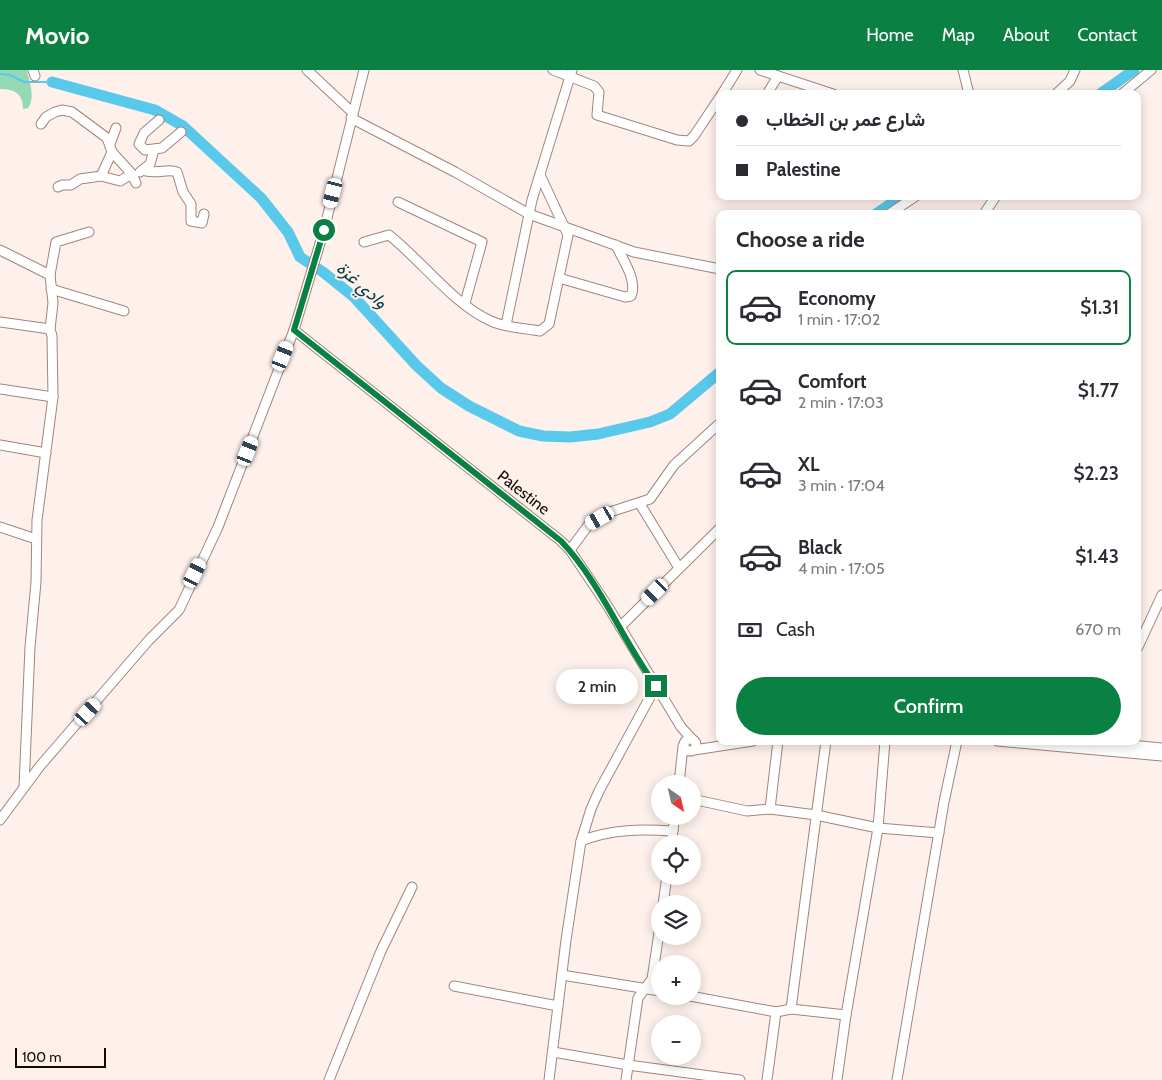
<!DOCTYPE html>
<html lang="en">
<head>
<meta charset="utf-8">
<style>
  :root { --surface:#fff; --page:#f7f7f7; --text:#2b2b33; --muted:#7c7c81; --line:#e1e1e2; --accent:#0b8043 }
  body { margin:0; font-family:Cabin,Vazirmatn,sans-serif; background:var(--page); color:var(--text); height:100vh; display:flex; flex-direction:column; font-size:19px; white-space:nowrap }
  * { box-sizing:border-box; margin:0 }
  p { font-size:16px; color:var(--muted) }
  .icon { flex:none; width:28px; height:28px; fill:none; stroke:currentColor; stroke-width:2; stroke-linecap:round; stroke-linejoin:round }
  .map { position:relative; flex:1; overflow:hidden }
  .details { position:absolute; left:716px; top:140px; width:425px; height:535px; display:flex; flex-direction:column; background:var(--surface); border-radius:10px; box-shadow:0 2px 12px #0003 }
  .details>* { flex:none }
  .hud { position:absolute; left:716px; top:20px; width:425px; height:110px; border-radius:10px; box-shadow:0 2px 12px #0003; display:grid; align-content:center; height:110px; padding:0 20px; background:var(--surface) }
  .needle { width:32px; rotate:146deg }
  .fabs { position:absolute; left:651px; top:705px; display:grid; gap:10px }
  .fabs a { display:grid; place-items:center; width:50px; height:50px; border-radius:50%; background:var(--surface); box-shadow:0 2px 12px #0003; font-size:25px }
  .scale { position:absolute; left:15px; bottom:12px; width:91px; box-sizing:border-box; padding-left:5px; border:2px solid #130a06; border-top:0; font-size:14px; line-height:18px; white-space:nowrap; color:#130a06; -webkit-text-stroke:4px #fef1ec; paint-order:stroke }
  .end { position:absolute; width:22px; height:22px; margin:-11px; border:6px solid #0b8043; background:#fff; box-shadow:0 0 0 2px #fff }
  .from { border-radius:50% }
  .bubble { position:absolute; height:35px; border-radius:18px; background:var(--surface); box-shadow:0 2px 12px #0003; font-size:16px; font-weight:600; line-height:35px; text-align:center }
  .car { position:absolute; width:15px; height:30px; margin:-15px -8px; border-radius:6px; box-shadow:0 0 4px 1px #0007; background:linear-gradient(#fff 24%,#345 0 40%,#fff 0 76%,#345 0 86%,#fff 0) }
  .hud b { display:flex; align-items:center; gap:18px; height:48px; font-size:19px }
  .hud b+b { border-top:1px solid var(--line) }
  .hud i { width:12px; height:12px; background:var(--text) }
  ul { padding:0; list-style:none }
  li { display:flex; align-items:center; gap:15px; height:75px; margin:0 10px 8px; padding:0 10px; border:2px solid transparent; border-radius:10px }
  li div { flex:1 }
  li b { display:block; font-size:19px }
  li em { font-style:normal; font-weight:600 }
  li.current { border-color:var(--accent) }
  li>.icon { width:45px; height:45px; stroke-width:1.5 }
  h2 { padding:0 20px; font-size:22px; line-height:60px }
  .pay { display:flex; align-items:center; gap:12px; height:55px; padding:0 20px; font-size:19px }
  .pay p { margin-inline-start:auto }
  .cta { display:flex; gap:10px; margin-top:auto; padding:10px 20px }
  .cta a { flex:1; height:58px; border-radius:30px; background:var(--accent); color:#fff; font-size:20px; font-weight:600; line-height:58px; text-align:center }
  header { display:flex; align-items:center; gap:30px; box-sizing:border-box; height:70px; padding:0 25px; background:var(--accent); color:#fff }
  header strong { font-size:24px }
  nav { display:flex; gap:28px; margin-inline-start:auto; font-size:18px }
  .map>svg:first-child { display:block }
  .green { fill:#95d9b4 }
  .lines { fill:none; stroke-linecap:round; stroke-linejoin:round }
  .stream { stroke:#58c8eb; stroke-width:2 }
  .river { stroke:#58c8eb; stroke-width:11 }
  .minor-casing { stroke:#a1857a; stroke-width:11 }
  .minor { stroke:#fff; stroke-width:9 }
  .route { stroke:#0b8043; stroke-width:6 }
  .labels { text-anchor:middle; stroke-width:4; stroke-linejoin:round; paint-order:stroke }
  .street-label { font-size:16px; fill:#130a06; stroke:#fef1ec }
  .water-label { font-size:18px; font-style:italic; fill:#053a48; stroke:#fef1ec }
</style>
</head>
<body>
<header>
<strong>Movio</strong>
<nav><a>Home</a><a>Map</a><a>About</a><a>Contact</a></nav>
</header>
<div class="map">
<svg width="1162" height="1010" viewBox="0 0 1162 1010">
  <rect width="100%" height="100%" fill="#fef1ec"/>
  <path class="green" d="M0,0H27C29,12 36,27 28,38L23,39C23,23 14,19 0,19Z"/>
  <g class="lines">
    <path class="stream" d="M0,4L10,5L24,12H52"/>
    <g class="river">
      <path d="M52,12L155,40L183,56L261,128L288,162L300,187L323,202L354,227L416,295L441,318L469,336L519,361L543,366L570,367L598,364L650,352L670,344L720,302"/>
      <path d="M1100,24L1134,0"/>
      <path d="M876,144L902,126"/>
    </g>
    <g class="minor-casing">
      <g id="minor">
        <path d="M33,0L35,6"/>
        <path d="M307,0L353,43"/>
        <path d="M553,0L594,16L599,22L597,45L677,70L689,71L694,66L720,27"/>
        <path d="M760,0L833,24"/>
        <path d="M963,0L969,24"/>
        <path d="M722,24L737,0"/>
        <path d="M767,24L778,6"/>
        <path d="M1056,24L1070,11L1075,0"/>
        <path d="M1122,24L1151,0"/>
        <path d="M351,48L455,102L529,144L634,182L720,199"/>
        <path d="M159,50L144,63L139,74L145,80L162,78L181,62"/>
        <path d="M41,54L46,47L55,42L62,40L72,42L107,68L112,82L101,106"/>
        <path d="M110,74L116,58"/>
        <path d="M112,82L132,104L136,113"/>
        <path d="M142,100C156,105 168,98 177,102L183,122L191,134V151L202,153L204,144"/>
        <path d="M140,102L150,94L154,80"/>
        <path d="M58,117L62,115H71L80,109L101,106L120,111L132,104"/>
        <path d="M398,132L482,172L465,233"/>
        <path d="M889,144L916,126"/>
        <path d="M984,144L996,126"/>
        <path d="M364,172L389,165C422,191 453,234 491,251C505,258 525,258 540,261L549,254L568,165L540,105"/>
        <path d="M0,180L50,205"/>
        <path d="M559,208L625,227L631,226C638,210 622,189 616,175"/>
        <path d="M51,219L124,241"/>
        <path d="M0,252L50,259"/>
        <path d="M506,255L532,130L572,0"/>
        <path d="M294,260L561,471L570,480L607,535L681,657L692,669"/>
        <path d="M0,319L53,327"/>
        <path d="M0,375L46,383"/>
        <path d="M640,434L679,498"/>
        <path d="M0,457L36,469"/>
        <path d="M570,480L590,453L610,442L650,429L674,395L720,353"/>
        <path d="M620,557L720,458"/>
        <path d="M1138,577L1162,525"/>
        <circle cx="690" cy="675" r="6"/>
        <path d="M997,671L1162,686"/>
        <path d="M1090,671L1162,678"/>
        <path d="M694,680L753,671"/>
        <path d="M679,714L683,676"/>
        <path d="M24,717L30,577L36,512L37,450L53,327L52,266L50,259L53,233L50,205L56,172L89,162"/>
        <path d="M692,729L747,741L770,739L816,745L878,758L939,763"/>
        <path d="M770,739L778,671"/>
        <path d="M0,750L40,696L149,570L179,540L218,457L294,260L324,160L364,0"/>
        <path d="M581,771L591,739L599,721L656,616"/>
        <path d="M671,774L675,746"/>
        <path d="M663,834L667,806"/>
        <path d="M562,905L660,921"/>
        <path d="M454,916L558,936"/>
        <path d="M690,926L776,942L791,939L846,945L878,758L885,671"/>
        <path d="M791,939L826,671"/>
        <path d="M553,982L628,995L740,1010"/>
        <path d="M329,1010L381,881L412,817"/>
        <path d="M549,1010L566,870L581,771C611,759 642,759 673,761"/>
        <path d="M626,1010L638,928L652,909L660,856"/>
        <path d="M767,1010L776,942"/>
        <path d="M837,1010L846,945"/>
        <path d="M897,1010L944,732L957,671"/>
      </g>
    </g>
    <use href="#minor" class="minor"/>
  </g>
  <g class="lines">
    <path class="route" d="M324,160L294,260L561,471C601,513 622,570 656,616"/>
  </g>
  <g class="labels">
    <g class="street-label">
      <text transform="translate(524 422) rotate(38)" y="6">Palestine</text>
    </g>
    <g class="water-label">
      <text transform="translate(362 215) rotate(41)" y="6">وادي غزة</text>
    </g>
  </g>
</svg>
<div class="fabs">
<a><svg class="needle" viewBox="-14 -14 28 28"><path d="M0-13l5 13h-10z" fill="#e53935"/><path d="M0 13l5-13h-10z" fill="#7c7c81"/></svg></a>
<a><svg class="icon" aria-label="locate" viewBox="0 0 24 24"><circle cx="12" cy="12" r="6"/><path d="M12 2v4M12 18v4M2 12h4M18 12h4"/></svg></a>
<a><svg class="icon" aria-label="layers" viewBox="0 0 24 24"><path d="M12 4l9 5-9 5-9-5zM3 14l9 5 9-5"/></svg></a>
<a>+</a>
<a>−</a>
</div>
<div class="scale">100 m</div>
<i class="end from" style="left:324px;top:160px"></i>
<i class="end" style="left:656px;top:616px"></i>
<div class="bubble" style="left:556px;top:599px;width:82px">2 min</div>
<i class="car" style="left:333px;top:123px;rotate:194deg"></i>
<i class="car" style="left:283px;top:286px;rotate:22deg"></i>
<i class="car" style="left:248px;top:381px;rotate:22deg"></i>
<i class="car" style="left:600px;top:448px;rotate:240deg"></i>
<i class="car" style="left:195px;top:503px;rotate:26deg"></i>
<i class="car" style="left:655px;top:522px;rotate:225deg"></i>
<i class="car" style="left:88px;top:642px;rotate:42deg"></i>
<div class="hud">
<b><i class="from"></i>شارع عمر بن الخطاب</b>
<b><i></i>Palestine</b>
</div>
<section class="details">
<h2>Choose a ride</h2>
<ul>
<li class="current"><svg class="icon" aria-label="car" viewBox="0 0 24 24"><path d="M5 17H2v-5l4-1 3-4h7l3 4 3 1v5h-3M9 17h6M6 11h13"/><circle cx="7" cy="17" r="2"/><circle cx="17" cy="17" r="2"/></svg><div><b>Economy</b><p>1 min · 17:02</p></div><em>$1.31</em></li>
<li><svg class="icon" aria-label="car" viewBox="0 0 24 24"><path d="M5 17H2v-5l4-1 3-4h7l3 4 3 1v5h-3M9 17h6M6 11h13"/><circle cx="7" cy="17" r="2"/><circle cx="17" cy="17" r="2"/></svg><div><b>Comfort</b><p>2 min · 17:03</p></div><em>$1.77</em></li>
<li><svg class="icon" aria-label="car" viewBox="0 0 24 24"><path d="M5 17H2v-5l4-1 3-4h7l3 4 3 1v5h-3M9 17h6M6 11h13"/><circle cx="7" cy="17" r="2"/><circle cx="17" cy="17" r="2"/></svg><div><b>XL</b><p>3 min · 17:04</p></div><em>$2.23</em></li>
<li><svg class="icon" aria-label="car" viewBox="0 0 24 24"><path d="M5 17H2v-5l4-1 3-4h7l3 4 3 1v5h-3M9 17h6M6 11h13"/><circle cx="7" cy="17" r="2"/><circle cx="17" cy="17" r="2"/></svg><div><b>Black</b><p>4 min · 17:05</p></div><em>$1.43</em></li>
</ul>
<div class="pay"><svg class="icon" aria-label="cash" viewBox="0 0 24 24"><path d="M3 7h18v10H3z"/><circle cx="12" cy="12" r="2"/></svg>Cash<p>670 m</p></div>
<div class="cta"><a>Confirm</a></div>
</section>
</div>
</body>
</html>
